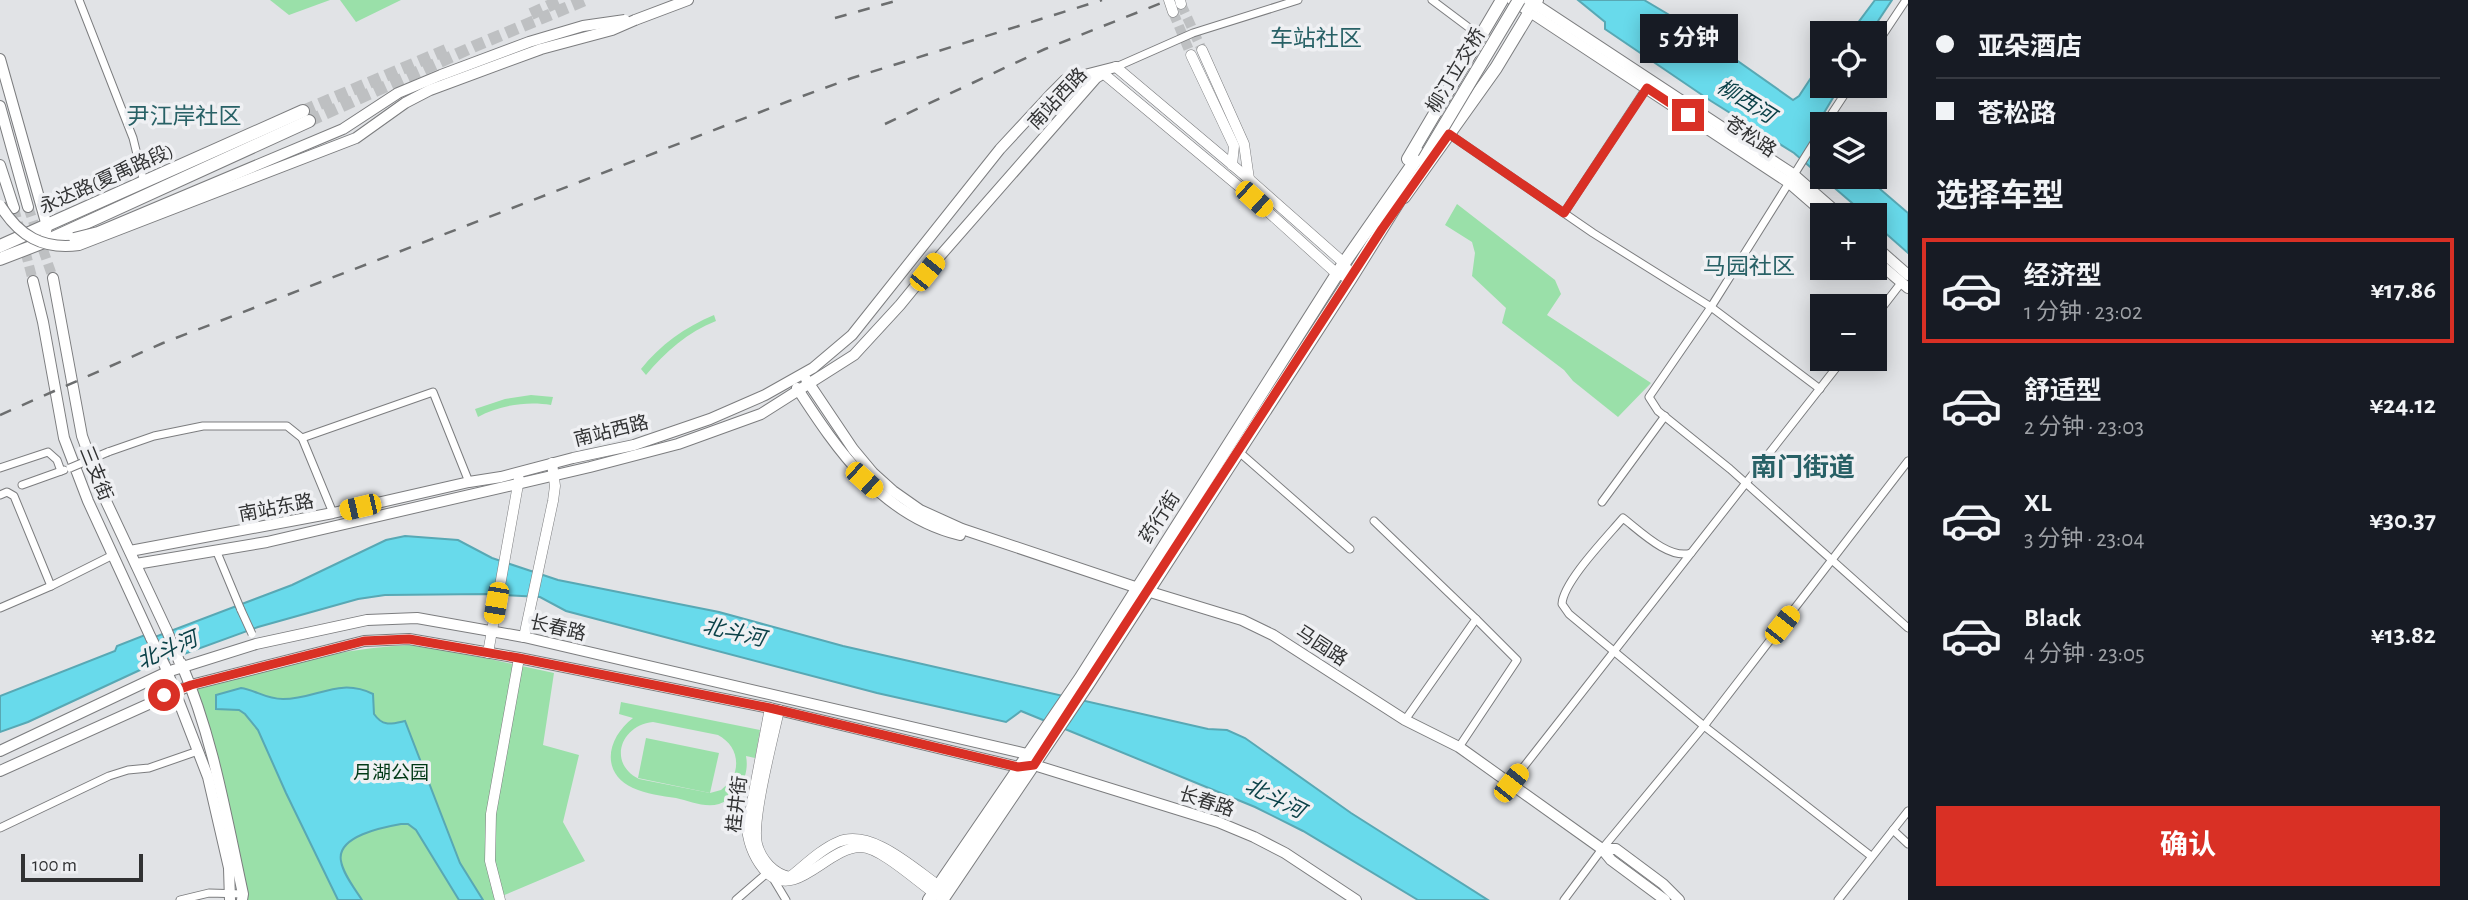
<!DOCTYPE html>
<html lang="zh">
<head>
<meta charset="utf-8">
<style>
  :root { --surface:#171b24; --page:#20242c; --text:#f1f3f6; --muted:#9ea1a6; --line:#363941; --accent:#d93025 }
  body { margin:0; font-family:"Alegreya Sans","Noto Sans SC",sans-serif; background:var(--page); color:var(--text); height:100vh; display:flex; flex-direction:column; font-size:26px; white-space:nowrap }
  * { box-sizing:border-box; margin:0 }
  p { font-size:23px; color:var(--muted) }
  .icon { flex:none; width:38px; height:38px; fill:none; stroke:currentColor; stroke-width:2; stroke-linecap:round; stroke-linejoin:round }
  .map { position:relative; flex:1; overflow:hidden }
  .details { display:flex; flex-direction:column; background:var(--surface); width:560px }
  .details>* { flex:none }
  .guide { display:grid; align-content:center; height:154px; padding:0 28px; background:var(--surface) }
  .buttons { position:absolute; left:1810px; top:21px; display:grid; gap:14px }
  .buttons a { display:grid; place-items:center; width:77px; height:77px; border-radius:0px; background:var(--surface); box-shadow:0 4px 18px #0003; font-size:35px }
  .scale { position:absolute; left:21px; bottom:18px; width:122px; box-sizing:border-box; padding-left:7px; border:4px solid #313233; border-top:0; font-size:19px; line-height:24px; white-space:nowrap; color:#313233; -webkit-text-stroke:5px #eff0f3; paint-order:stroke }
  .end { position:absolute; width:32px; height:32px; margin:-16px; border:9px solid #d93025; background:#fff; box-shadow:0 0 0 4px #fff }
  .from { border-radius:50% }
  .bubble { position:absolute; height:49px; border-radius:0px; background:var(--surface); box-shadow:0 4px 18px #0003; font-size:23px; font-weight:700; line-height:49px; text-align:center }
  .car { position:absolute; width:21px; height:42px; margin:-21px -10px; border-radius:9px; box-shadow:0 0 5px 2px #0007; background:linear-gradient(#f5c518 24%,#345 0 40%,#f5c518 0 76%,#345 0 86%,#f5c518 0) }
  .guide b { display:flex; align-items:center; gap:24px; height:66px; font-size:26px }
  .guide b+b { border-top:2px solid var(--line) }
  .guide i { width:18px; height:18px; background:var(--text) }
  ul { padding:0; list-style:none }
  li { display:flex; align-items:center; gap:21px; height:105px; margin:0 14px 10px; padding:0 14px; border:4px solid transparent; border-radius:0px }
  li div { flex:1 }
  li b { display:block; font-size:26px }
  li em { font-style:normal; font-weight:700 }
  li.selected { border-color:var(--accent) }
  li>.icon { width:63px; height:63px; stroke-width:1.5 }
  h2 { padding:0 28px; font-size:32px; line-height:84px }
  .button { display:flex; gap:14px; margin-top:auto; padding:14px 28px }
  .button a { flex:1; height:80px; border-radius:0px; background:var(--accent); color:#fff; font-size:28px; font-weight:700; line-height:80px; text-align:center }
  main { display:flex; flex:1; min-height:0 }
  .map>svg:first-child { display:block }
  .green { fill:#9ae0a9; fill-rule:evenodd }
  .water { fill:#68daeb; stroke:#58a8b4; stroke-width:2 }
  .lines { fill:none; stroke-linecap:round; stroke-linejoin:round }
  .tertiary-tunnel { stroke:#bec0c2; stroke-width:10; stroke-dasharray:10 5; stroke-linecap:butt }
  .secondary-tunnel { stroke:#bec0c2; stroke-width:10; stroke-dasharray:10 5; stroke-linecap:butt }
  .primary-tunnel { stroke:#bec0c2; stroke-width:12; stroke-dasharray:12 6; stroke-linecap:butt }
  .minor-casing { stroke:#7c7d7f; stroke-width:9 }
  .tertiary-casing { stroke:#7c7d7f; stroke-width:11 }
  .secondary-casing { stroke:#7c7d7f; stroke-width:12 }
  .primary-casing { stroke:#7c7d7f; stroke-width:14 }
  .minor { stroke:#fff; stroke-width:7 }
  .tertiary { stroke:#fff; stroke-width:10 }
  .secondary { stroke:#fff; stroke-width:10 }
  .primary { stroke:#fff; stroke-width:12 }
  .rail { stroke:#6c6e6f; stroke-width:2.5; stroke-dasharray:12 12; stroke-linecap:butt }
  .minor-bridge-casing { stroke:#7c7d7f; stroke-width:9; stroke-linecap:butt }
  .secondary-bridge-casing { stroke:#7c7d7f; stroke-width:12; stroke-linecap:butt }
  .primary-bridge-casing { stroke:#7c7d7f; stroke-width:14; stroke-linecap:butt }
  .minor-bridge { stroke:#fff; stroke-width:7 }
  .secondary-bridge { stroke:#fff; stroke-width:10 }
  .primary-bridge { stroke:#fff; stroke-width:12 }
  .route { stroke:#d93025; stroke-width:9 }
  .labels { text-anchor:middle; stroke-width:7; stroke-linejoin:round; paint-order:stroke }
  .street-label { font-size:19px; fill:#313233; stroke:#eff0f3 }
  .park-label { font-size:19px; fill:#013916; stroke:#eff0f3 }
  .water-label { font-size:21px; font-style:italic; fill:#0b4148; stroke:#eff0f3 }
  .quarter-label { font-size:23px; fill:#286166; stroke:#eff0f3 }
  .district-label { font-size:26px; font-weight:bold; fill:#286166; stroke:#eff0f3 }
</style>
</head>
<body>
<main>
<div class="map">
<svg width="1908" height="900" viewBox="0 0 1908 900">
  <rect width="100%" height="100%" fill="#e1e3e6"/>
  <g class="green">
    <path d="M270,0H330L289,15Z"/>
    <path d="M340,0H401L356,22Z"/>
    <path d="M1457,204L1555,280L1561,294L1547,315L1651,383L1618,417L1573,381L1564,370L1502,323L1506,308L1472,276L1475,253L1472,242L1445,225Z"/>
    <path d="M714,315L716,321C688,332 665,352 646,375L641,369C660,345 685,327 714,315Z"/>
    <path d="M531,395L553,397L551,405C528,401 499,405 478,417L475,409L505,399Z"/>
    <path d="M411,645L462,653L554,673L543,745L579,755L563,822L585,861L502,896L497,900H248V895L222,780L196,687C267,668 338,648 411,645Z"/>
    <path d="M621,702L760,730L755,758L746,756C750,776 738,798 719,804C705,808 689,801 676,798C662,796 646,794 633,788C599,772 608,737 633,718L619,714ZM653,722L718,735C735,744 741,762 732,780L721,790L710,793L639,779C607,763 621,725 653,722Z"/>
    <path d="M646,738L719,753L710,793L638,778Z"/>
  </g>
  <g class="water">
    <path d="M1578,0H1644L1688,26L1793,100L1799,96L1822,61V86H1840L1815,128L1822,136V177H1866L1908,213V253L1874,223V215H1866L1794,153L1711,101L1605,29V22Z"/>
    <path d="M1875,0H1892L1870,33H1840L1852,25L1857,24Z"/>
    <path d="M405,536L458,540L492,558L558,580L719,612L843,646L1208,729L1227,730L1245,738L1351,813L1488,900H1418L1303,831L1255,807L1021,711L1006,722L877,693L566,611L540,597L486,594L385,595L358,599L258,627L140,670L28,722L0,732V696L115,651L117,646L145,635L147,640L292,585L386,540Z"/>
    <path d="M241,688C256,690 265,699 283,699C317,699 339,677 373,694L374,714C383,727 391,724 405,721L460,863L483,900H459L416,830L408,824H401C384,827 336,836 341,861C343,874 355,889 362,900H338L286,793L258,730L245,714L239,710L216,709V695Z"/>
  </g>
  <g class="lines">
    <g class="tertiary-tunnel">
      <path d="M1181,4L1202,50"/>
      <path d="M1173,12L1191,55"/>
    </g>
    <g class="secondary-tunnel">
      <path d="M28,207L53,278"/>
      <path d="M14,208L33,281"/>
    </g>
    <g class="primary-tunnel">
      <path d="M531,14L562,0"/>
      <path d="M303,111L446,50"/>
      <path d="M309,121L475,46L585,0"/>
    </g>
    <g class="minor-casing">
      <g id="minor">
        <path d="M79,0L133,138L144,183"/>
        <path d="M1432,0L1480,36"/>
        <path d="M1874,48L1906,0"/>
        <path d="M1116,67L1193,33L1298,0"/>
        <path d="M1825,124L1850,86"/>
        <path d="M1822,130L1711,307L1649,397L1658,411L1730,469L1908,628"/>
        <path d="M1449,134L1593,233L1711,307L1820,389"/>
        <path d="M1564,213L1647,87"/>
        <path d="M1874,318L1901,283"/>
        <path d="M1238,451L1350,549"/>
        <path d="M108,452L154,436L203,426H287L302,438"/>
        <path d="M0,468L48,452L57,460L61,471"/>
        <path d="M22,485L64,470"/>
        <path d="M0,495L7,492L14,496L51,586"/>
        <path d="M1602,502L1665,416"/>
        <path d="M333,513L302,438L433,392L469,482"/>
        <path d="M1374,521L1476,619L1405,720"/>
        <path d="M216,550L241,610"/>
        <path d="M1691,553C1669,560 1640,531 1623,518C1607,537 1563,582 1562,604L1569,614L1704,726L1871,856"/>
        <path d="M0,608L51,586L113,555"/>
        <path d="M1459,747L1517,660L1476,619"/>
        <path d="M1511,783L1843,359"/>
        <path d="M0,828L109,776L128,770L149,768L198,751"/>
        <path d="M1893,830L1908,844"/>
        <path d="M774,880L786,900"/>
        <path d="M180,900L209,893L243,894"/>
        <path d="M736,900L767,873"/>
        <path d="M1564,900L1602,849L1704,726L1908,461"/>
        <path d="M1838,900L1908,811"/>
      </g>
    </g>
    <g class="tertiary-casing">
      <g id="tertiary">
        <path d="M1169,0L1173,12"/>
        <path d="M1180,0L1181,4"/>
        <path d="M1202,50L1244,144L1249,179"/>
        <path d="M1191,55L1234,146L1232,165"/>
        <path d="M1104,74L1254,199L1337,274L1351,278L1344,263L1249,179L1116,67"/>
        <path d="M524,637L553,501L555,486L552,463"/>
        <path d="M488,653L519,479"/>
        <path d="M770,708L747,829C749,846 755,860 767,873C797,900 827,847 861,847C880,847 918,882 934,893"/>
        <path d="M779,710C773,738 751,821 757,844C761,860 774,874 790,877C804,866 821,849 838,842C871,828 913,868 939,886"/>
        <path d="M500,900L490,861L491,814L519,658"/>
      </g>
    </g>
    <g class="secondary-casing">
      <g id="secondary">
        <path d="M1512,0L1788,182L1826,215"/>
        <path d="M1529,0L1793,174L1840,215"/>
        <path d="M635,20L688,0"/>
        <path d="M0,59L47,226L44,242L74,238"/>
        <path d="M0,106L28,207"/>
        <path d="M0,165L14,208"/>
        <path d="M1874,245L1908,275"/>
        <path d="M1874,259L1908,288"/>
        <path d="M53,278L82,436L105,499L167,631"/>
        <path d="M33,281L43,322L64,438L88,501L151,638"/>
        <path d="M806,379L853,449L873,473L893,491L920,510L962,529L1147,591L1242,620L1273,635L1405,720L1459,747L1602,849L1611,860L1665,900"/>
        <path d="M797,388C838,451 882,516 960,535"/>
        <path d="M130,551L333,513L469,482L501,477L573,458L634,445L710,419L765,395L813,368L852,335L1000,149L1051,94L1065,80L1116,67"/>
        <path d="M136,564L267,542L590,467L678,444L761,414L854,355L900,305L940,256L1096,78L1104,73"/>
        <path d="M181,663C213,737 226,816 243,894L242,900"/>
        <path d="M165,666L208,777L229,868L230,900"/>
        <path d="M0,751L167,672L256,644L367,620L417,618L524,637L1027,754L1031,760"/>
        <path d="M0,771L191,685L364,641L409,639L519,658L770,708L1018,767L1034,765L1218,822L1254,837L1285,853L1356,900"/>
        <path d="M1602,849H1616L1663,884L1679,900"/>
      </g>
    </g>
    <g class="primary-casing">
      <g id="primary">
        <path d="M1408,159L1502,0"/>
        <path d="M1404,197L1496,68L1537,0"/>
        <path d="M0,246L303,111"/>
        <path d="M0,259L44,242L309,121"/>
        <path d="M929,900L1080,679L1344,263L1420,154"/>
        <path d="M942,900L1088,684L1351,278L1407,188"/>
      </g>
    </g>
    <use href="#minor" class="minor"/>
    <use href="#tertiary" class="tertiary"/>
    <use href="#secondary" class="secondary"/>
    <use href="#primary" class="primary"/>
    <g class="rail">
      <path d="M835,18L899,0"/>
      <path d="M885,124L1045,49L1169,0"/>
      <path d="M0,415L163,343L789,101L852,78L1102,0"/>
    </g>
    <g class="minor-bridge-casing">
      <g id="minor-bridge">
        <path d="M70,468L108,452"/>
        <path d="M241,610L252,634"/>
      </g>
    </g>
    <g class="secondary-bridge-casing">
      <g id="secondary-bridge">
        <path d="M0,205C19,236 43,250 79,245L356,138L405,103L430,90L541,49L612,30L635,20"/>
        <path d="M74,238L98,232L343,129L398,93L441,75L529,42L583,26L625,20"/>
        <path d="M167,631L179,661"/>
        <path d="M151,638L165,666"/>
      </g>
    </g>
    <g class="primary-bridge-casing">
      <path id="primary-bridge" d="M1424,159L1519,0"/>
    </g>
    <use href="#minor-bridge" class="minor-bridge"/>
    <use href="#secondary-bridge" class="secondary-bridge"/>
    <use href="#primary-bridge" class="primary-bridge"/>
  </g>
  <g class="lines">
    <path class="route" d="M164,695L191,685L364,641L409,639L519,658L770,708L1018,767L1034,765L1382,229L1449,134L1564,213L1647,88L1688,115"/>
  </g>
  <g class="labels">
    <g class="street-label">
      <text transform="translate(1455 70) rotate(-59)" y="7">柳汀立交桥</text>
      <text transform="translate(1057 98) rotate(-47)" y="7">南站西路</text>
      <text transform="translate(1751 136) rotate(34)" y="7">苍松路</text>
      <text transform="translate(106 178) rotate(-24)" y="7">永达路(夏禹路段)</text>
      <text transform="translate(611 430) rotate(-14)" y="7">南站西路</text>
      <text transform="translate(97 473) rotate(68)" y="7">三支街</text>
      <text transform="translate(276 507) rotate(-11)" y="7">南站东路</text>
      <text transform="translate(1159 517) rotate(-57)" y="7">药行街</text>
      <text transform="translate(558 627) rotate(13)" y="7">长春路</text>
      <text transform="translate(1322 645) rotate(33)" y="7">马园路</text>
      <text transform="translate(1207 801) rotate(18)" y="7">长春路</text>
      <text transform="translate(736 804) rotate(-83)" y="7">桂井街</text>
    </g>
    <g class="park-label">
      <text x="391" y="779">月湖公园</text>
    </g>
    <g class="water-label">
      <text transform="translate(1746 101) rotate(32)" y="7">柳西河</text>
      <text transform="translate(734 632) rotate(13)" y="7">北斗河</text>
      <text transform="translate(167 650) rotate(-23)" y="7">北斗河</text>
      <text transform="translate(1275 798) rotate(27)" y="7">北斗河</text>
    </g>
    <g class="quarter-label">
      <text x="1316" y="46">车站社区</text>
      <text x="184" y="124">尹江岸社区</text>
      <text x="1749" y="274">马园社区</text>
    </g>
    <g class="district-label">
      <text x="1803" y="476">南门街道</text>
    </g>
  </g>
</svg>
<div class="buttons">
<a><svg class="icon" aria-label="locate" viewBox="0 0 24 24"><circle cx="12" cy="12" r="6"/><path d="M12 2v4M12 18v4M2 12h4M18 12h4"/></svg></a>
<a><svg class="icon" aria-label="layers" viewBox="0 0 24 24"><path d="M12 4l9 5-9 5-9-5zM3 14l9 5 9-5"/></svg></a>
<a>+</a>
<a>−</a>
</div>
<div class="scale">100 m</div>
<i class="end from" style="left:164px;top:695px"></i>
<i class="end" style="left:1688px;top:115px"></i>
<div class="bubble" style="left:1640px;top:14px;width:98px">5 分钟</div>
<i class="car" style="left:1254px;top:199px;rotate:132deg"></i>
<i class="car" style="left:927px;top:272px;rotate:39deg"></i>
<i class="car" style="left:864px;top:480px;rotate:132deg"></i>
<i class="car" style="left:360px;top:507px;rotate:257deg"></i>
<i class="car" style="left:496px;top:603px;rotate:190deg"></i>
<i class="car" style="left:1782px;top:625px;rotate:38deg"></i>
<i class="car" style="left:1511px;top:783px;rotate:38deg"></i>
</div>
<section class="details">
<div class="guide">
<b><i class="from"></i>亚朵酒店</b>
<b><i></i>苍松路</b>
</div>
<h2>选择车型</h2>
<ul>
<li class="selected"><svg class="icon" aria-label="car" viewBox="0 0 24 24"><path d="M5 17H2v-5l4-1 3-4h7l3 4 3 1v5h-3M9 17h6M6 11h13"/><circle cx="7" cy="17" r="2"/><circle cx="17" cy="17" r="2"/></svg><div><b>经济型</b><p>1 分钟 · 23:02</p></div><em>¥17.86</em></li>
<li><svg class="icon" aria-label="car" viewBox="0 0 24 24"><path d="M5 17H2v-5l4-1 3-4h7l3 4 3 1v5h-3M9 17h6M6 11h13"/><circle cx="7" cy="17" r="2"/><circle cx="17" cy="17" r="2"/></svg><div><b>舒适型</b><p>2 分钟 · 23:03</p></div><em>¥24.12</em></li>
<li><svg class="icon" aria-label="car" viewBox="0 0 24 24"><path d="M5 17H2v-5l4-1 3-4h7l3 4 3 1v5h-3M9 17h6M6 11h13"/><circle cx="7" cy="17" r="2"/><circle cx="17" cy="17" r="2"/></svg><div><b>XL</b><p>3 分钟 · 23:04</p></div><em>¥30.37</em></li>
<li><svg class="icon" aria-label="car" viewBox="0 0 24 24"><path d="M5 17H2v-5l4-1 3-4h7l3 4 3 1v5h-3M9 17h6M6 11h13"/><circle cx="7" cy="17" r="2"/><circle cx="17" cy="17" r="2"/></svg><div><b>Black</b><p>4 分钟 · 23:05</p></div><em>¥13.82</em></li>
</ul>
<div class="button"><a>确认</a></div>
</section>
</main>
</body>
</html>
